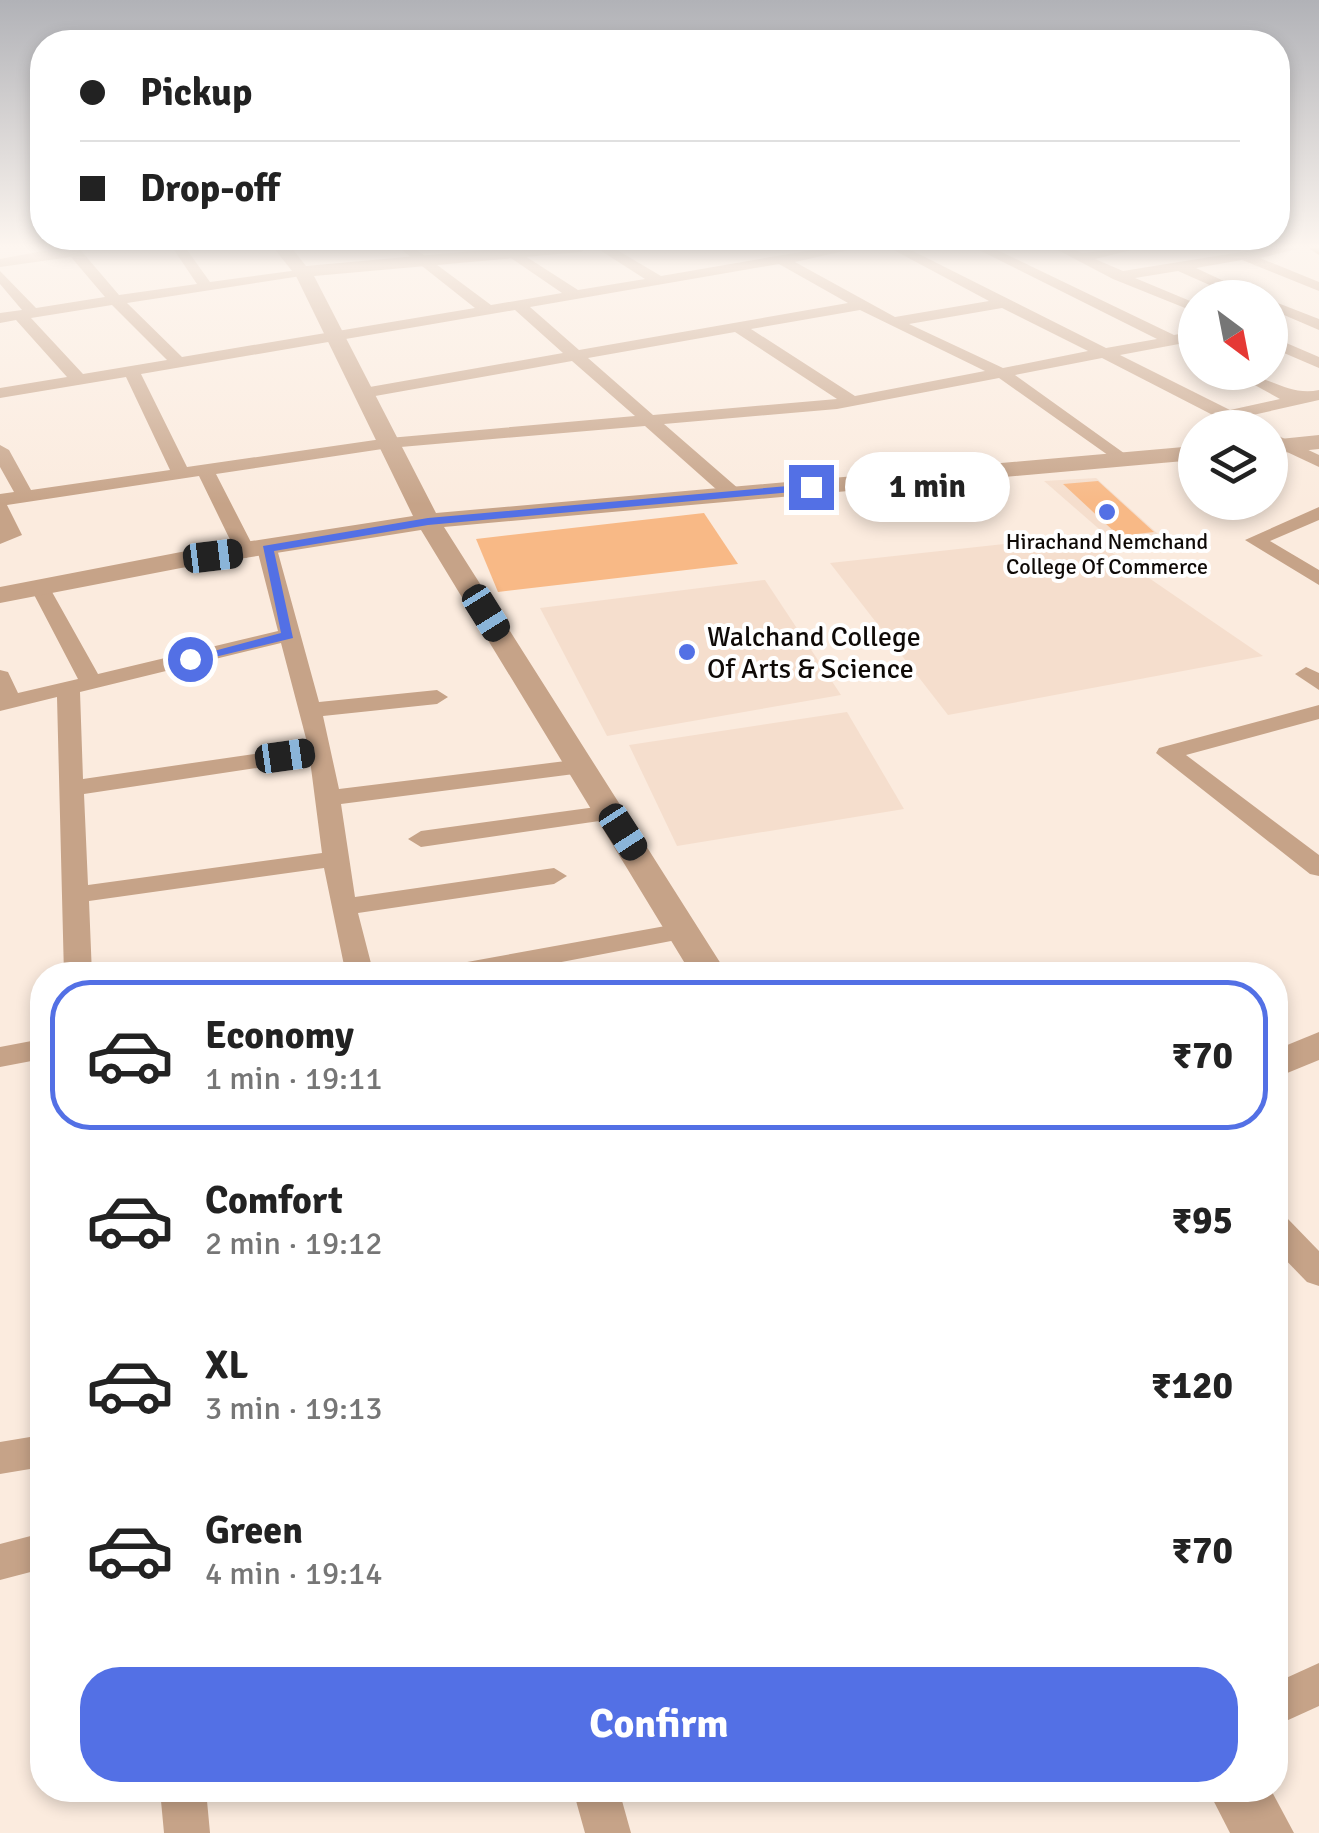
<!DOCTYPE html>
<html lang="en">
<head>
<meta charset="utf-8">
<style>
  :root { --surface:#fff; --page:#f6f6f6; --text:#222; --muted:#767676; --line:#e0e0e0; --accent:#5370e5 }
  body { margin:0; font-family:Signika,sans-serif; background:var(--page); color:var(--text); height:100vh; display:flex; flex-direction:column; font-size:38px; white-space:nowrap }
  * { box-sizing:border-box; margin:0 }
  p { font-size:32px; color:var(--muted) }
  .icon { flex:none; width:55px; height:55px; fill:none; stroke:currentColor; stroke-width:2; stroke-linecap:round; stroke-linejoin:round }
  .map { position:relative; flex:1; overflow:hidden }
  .drawer { position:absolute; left:30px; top:962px; width:1258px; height:840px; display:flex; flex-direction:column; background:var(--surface); border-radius:40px; box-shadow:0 5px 15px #0003 }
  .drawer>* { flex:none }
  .banner { position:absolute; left:30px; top:30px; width:1260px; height:220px; border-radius:40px; box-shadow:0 5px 15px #0003; display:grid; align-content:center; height:220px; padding:0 50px; background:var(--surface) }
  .needle { width:65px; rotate:148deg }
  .controls { position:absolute; left:1178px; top:280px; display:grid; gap:20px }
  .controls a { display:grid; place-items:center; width:110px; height:110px; border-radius:50%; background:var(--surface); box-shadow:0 5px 15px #0003; font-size:50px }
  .end { position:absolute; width:45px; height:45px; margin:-22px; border:12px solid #5370e5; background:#fff; box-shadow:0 0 0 5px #fff }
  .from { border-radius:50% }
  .bubble { position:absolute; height:70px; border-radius:35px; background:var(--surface); box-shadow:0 5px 15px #0003; font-size:32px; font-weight:700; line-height:70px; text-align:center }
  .car { position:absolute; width:30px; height:60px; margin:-30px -15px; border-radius:12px; box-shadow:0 0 8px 2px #0007; background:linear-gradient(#222 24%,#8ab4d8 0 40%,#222 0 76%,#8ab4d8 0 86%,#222 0) }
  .banner b { display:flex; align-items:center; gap:35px; height:95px; font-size:38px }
  .banner b+b { border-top:2px solid var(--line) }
  .banner i { width:25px; height:25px; background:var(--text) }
  ul { padding:18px 0 0; list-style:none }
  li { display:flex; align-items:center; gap:30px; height:150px; margin:0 20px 15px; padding:0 30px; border:5px solid transparent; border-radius:40px }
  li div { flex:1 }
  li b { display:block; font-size:38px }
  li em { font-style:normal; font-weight:700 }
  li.on { border-color:var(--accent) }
  li>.icon { width:90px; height:90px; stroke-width:1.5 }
  .primary-button { display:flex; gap:20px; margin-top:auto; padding:20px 50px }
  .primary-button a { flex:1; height:115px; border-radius:40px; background:var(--accent); color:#fff; font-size:40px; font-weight:700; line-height:115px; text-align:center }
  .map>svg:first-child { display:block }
  .built { fill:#f5decd }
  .building { fill:#f8b986 }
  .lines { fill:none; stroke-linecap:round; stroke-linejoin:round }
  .minor { fill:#c6a388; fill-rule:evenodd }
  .tertiary { fill:#c6a388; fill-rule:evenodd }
  .primary { fill:#9f622b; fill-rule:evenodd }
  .route { fill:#5370e5 }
  .poi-dot { fill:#5370e5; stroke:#fff; stroke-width:4 }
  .labels { text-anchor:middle; stroke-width:8; stroke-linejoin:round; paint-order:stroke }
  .far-poi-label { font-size:22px; fill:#0f0a07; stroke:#fff }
  .poi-label { font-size:28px; fill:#0f0a07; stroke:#fff; text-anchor:start }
</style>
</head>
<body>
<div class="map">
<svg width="1319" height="1833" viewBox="0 0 1319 1833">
  <rect width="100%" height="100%" fill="#fbebde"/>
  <g class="built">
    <path d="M1096,478L1168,543L1121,548L1044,481Z"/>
    <path d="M1086,535L1263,656L948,715L830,563Z"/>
    <path d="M765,580L841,695L607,736L540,608Z"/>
    <path d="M847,712L904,809L677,846L629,745Z"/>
  </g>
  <g class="building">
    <path d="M1098,481L1154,532L1119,536L1063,484Z"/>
    <path d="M704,513L738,564L498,592L476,539Z"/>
  </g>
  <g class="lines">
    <g class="minor">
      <path d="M64,247H78L119,295L197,284L172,247H185L210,282L306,269L308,272L301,276L127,303L182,357L475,308L398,247H413L491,305L562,293L495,247H511L578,290L645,279L595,247H612L661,276L829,247H862L795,262L895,317L989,301L888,247H905L1106,348L1157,339L973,247H991L1174,335L1195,331V341L1120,355L1230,410L1280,399L1231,372C1264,372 1287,397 1319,390V400L1244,417L1260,428H1238L1102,358L1015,375L1128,456V464L1122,465L999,378L837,409L664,424L740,490L742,494L733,500L726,498L645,426L389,448L216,474L256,552L246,558L236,552L199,476L7,505L22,535L0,544V494L14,492L0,467V445L9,450L31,490L170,470L126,377L0,398V388L67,377L16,320L0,323V313L22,310L0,284V271L36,308L105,297L71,257L0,267V259ZM779,264L848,303L579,350L530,307ZM112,305L167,360L83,374L31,318ZM1002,308L1088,351L1003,368L909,324ZM515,310L563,353L364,388L356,393L364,398L572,361L635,416L389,438L187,467L141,374ZM860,310L985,371L855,396L751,329ZM735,332L837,399L653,415L588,358Z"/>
      <path d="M1052,247H1070L1082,253L1144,247L1095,259L1123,271L1272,247H1306L1260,258L1319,282V291L1242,260L1196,268L1260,298H1239L1178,271L1135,278L1195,303V312L1113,279Z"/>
      <path d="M1270,300L1319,319V330L1270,309Z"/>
      <path d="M1270,336L1319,357V368L1270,347Z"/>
      <path d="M1270,432L1319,455V467L1270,444Z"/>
      <path d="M1319,507V520L1270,541L1319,570V585L1245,540Z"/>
      <path d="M267,543L277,549L319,702L437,690L448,697L437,704L323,716L339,789L582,759L594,766L582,773L341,804L355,897L554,868L567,876L554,884L358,913L374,975H346L324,868L89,901L92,975H64L57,697L0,711V670L8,672L18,693L78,679L30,587L40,581L47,583L98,674L278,631L257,549ZM281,643L308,746L83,779L80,692ZM310,760L322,853L88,885L84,794Z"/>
      <path d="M1306,667L1319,673V690L1295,674Z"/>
      <path d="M1319,705V719L1186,755L1319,855V876L1310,874L1156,753L1159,748Z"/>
      <path d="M611,805L620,808L624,813L620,818L421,847L408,839L421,831Z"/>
      <path d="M682,923L692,925L696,931L692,937L493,975H431L435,969L445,966Z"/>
      <path d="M42,1039V1059L0,1067V1047Z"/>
      <path d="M1275,1214L1287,1218L1319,1251V1286L1307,1282L1275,1249Z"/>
      <path d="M42,1435V1467L0,1474V1442Z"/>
      <path d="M42,1533V1569L0,1580V1544Z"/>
      <path d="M1319,1663V1706L1275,1726V1683Z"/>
      <path d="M160,1790H206L210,1833H164Z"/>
      <path d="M573,1790H619L631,1833H585Z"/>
    </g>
    <g class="tertiary">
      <path d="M273,247H291L306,266L517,247H589L581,252L314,276L436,513L1195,446V460L444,527L728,975H692L421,530L181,568L0,603V587L181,552L413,516L296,276Z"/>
      <path d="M1319,435V449L1270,454V440Z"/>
      <path d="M1319,1032V1060L1275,1078V1050Z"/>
      <path d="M1208,1790H1271L1294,1833H1230Z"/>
    </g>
    <path class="primary" d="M1307,247H1319V255Z"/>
  </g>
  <linearGradient id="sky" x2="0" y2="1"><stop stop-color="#b1b2b7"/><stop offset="0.49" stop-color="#fdf6f0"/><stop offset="1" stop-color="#fdf6f0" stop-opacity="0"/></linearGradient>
  <rect width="1319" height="504" fill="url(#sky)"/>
  <path class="route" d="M811,484L815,490L428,525L274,551L293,638L190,663L184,659L281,633L263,546L428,518Z"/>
  <g class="poi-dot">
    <circle cx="1107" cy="512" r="10"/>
    <circle cx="687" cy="652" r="10"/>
  </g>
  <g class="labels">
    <g class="far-poi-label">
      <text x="1107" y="549">Hirachand Nemchand<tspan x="1107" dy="25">College Of Commerce</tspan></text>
    </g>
    <g class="poi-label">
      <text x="707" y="646">Walchand College<tspan x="707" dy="32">Of Arts &amp; Science</tspan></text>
    </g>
  </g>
</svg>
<div class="controls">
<a><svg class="needle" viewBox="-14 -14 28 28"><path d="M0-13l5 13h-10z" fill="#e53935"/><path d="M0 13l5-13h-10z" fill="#767676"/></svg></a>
<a><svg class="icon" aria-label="layers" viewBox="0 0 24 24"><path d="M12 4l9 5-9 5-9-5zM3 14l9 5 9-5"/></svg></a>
</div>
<i class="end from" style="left:190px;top:659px"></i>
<i class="end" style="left:811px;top:487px"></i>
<div class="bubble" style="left:845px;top:452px;width:165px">1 min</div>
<i class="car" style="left:213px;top:556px;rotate:83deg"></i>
<i class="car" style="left:486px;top:613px;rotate:148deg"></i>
<i class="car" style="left:285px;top:756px;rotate:82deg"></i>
<i class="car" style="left:623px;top:832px;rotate:147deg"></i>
<div class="banner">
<b><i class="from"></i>Pickup</b>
<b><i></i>Drop-off</b>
</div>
<section class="drawer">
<ul>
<li class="on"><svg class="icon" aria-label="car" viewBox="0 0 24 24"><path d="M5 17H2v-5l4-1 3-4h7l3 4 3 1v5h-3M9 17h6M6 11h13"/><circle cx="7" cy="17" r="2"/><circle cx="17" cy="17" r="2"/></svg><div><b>Economy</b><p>1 min · 19:11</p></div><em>₹70</em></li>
<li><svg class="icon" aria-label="car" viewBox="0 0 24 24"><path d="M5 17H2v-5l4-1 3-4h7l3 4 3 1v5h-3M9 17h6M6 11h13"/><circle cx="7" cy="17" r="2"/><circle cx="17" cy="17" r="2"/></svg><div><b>Comfort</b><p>2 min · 19:12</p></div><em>₹95</em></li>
<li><svg class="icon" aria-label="car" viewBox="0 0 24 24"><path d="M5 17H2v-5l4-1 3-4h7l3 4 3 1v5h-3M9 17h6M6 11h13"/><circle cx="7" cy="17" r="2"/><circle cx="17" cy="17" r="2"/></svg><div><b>XL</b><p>3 min · 19:13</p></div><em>₹120</em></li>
<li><svg class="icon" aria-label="car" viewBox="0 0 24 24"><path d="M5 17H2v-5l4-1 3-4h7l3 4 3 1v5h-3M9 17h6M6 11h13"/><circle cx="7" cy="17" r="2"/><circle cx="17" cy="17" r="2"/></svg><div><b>Green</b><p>4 min · 19:14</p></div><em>₹70</em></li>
</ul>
<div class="primary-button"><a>Confirm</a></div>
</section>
</div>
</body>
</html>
